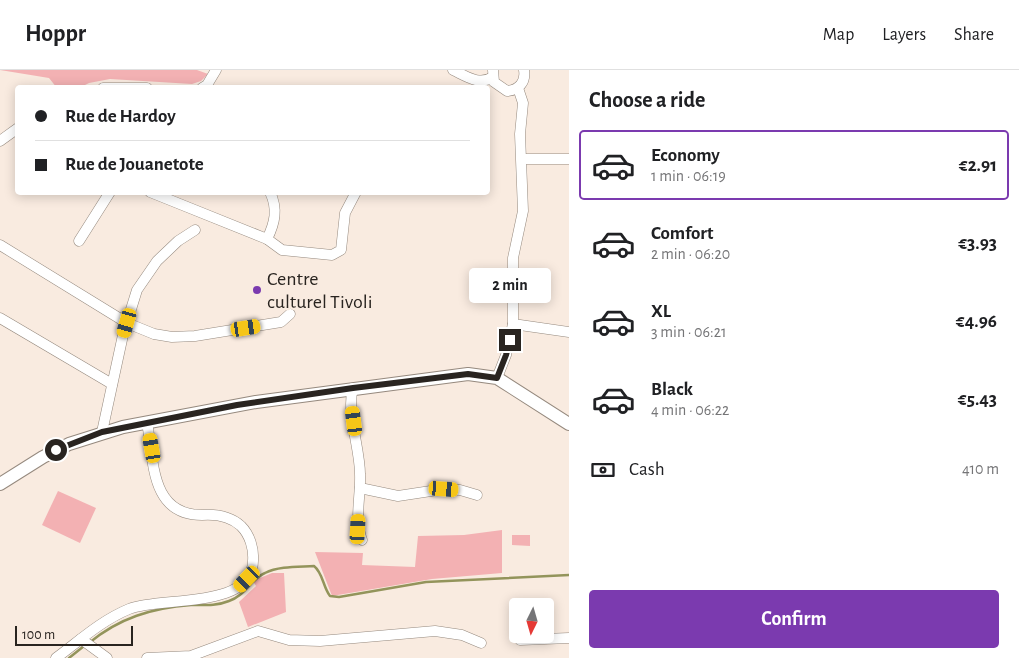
<!DOCTYPE html>
<html lang="en">
<head>
<meta charset="utf-8">
<style>
  :root { --surface:#fff; --page:#f6f6f6; --text:#202124; --muted:#757577; --line:#e0e0e0; --accent:#7b3aaf }
  body { margin:0; font-family:"Alegreya Sans",sans-serif; background:var(--page); color:var(--text); height:100vh; display:flex; flex-direction:column; font-size:19px; white-space:nowrap }
  * { box-sizing:border-box; margin:0 }
  p { font-size:16px; color:var(--muted) }
  .icon { flex:none; width:28px; height:28px; fill:none; stroke:currentColor; stroke-width:2; stroke-linecap:round; stroke-linejoin:round }
  .map { position:relative; flex:1; overflow:hidden }
  .details { display:flex; flex-direction:column; background:var(--surface); width:450px }
  .details>* { flex:none }
  .top-card { position:absolute; left:15px; top:15px; width:475px; height:110px; border-radius:5px; box-shadow:0 2px 12px #0003; display:grid; align-content:center; height:110px; padding:0 20px; background:var(--surface) }
  .needle { width:32px; rotate:185deg }
  .tools { position:absolute; left:509px; top:528px; display:grid; gap:10px }
  .tools a { display:grid; place-items:center; width:45px; height:45px; border-radius:5px; background:var(--surface); box-shadow:0 2px 12px #0003; font-size:25px }
  .scale { position:absolute; left:15px; bottom:12px; width:118px; box-sizing:border-box; padding-left:5px; border:2px solid #292420; border-top:0; font-size:14px; line-height:18px; white-space:nowrap; color:#292420; -webkit-text-stroke:4px #f9ebe0; paint-order:stroke }
  .end { position:absolute; width:22px; height:22px; margin:-11px; border:6px solid #292420; background:#fff; box-shadow:0 0 0 2px #fff }
  .from { border-radius:50% }
  .bubble { position:absolute; height:35px; border-radius:5px; background:var(--surface); box-shadow:0 2px 12px #0003; font-size:16px; font-weight:700; line-height:35px; text-align:center }
  .car { position:absolute; width:15px; height:30px; margin:-15px -8px; border-radius:6px; box-shadow:0 0 4px 1px #0007; background:linear-gradient(#f5c518 24%,#345 0 40%,#f5c518 0 76%,#345 0 86%,#f5c518 0) }
  .top-card b { display:flex; align-items:center; gap:18px; height:48px; font-size:19px }
  .top-card b+b { border-top:1px solid var(--line) }
  .top-card i { width:12px; height:12px; background:var(--text) }
  ul { padding:0; list-style:none }
  li { display:flex; align-items:center; gap:15px; height:70px; margin:0 10px 8px; padding:0 10px; border:2px solid transparent; border-radius:5px }
  li div { flex:1 }
  li b { display:block; font-size:19px }
  li em { font-style:normal; font-weight:700 }
  li.active { border-color:var(--accent) }
  li>.icon { width:45px; height:45px; stroke-width:1.5 }
  h2 { padding:0 20px; font-size:22px; line-height:60px }
  .pay { display:flex; align-items:center; gap:12px; height:55px; padding:0 20px; font-size:19px }
  .pay p { margin-inline-start:auto }
  .cta { display:flex; gap:10px; margin-top:auto; padding:10px 20px }
  .cta a { flex:1; height:58px; border-radius:5px; background:var(--accent); color:#fff; font-size:20px; font-weight:700; line-height:58px; text-align:center }
  header { display:flex; align-items:center; gap:30px; box-sizing:border-box; height:70px; padding:0 25px; background:var(--surface); border-bottom:1px solid var(--line) }
  header strong { font-size:24px }
  nav { display:flex; gap:28px; margin-inline-start:auto; font-size:18px }
  main { display:flex; flex:1; min-height:0 }
  .map>svg:first-child { display:block }
  .green { fill:#f3b1b3 }
  .lines { fill:none; stroke-linecap:round; stroke-linejoin:round }
  .stream { stroke:#93945b; stroke-width:2.5 }
  .minor-casing { stroke:#95897e; stroke-width:11 }
  .tertiary-casing { stroke:#95897e; stroke-width:14 }
  .minor { stroke:#fff; stroke-width:10 }
  .tertiary { stroke:#fff; stroke-width:12 }
  .route { stroke:#292420; stroke-width:6 }
  .poi-dot { fill:#7b3aaf; stroke:#f9ebe0; stroke-width:2 }
  .labels { text-anchor:middle; stroke-width:4.5; stroke-linejoin:round; paint-order:stroke }
  .poi-label { font-size:20px; fill:#292420; stroke:#f9ebe0; text-anchor:start }
</style>
</head>
<body>
<header>
<strong>Hoppr</strong>
<nav><a>Map</a><a>Layers</a><a>Share</a></nav>
</header>
<main>
<div class="map">
<svg width="569" height="588" viewBox="0 0 569 588">
  <rect width="100%" height="100%" fill="#f9ebe0"/>
  <g class="green">
    <path d="M0,0H197L208,4L201,11L192,14L110,9L89,13L81,17L57,18L49,8Z"/>
    <path d="M58,421L96,438L80,473L42,455Z"/>
    <path d="M502,460V503L432,509L332,526L315,482L363,483L362,495L415,497L418,466L464,465Z"/>
    <path d="M512,465H530V476L512,475Z"/>
    <path d="M272,503H284L286,542L248,557L239,532L256,516L253,511L258,506L260,508Z"/>
  </g>
  <g class="lines">
    <g class="stream">
      <path d="M89,573C119,548 152,538 191,535C204,535 217,536 229,531C245,526 251,509 265,503C279,496 299,497 314,496C323,503 323,517 330,526L339,527L426,512L569,505"/>
      <path d="M69,588L84,576"/>
    </g>
    <g class="minor-casing">
      <g id="minor">
        <path d="M453,0C466,6 479,16 493,7"/>
        <path d="M493,0L494,12L507,21C519,20 526,12 524,0"/>
        <path d="M103,18H147"/>
        <path d="M202,18L207,15L216,0"/>
        <path d="M0,71L18,58"/>
        <path d="M522,89H569"/>
        <path d="M150,122L267,169L282,180L332,185L341,180L345,143L356,122"/>
        <path d="M267,169C275,153 278,139 270,122"/>
        <path d="M79,171L110,122"/>
        <path d="M0,175L127,253L154,264L172,267L195,266L281,252L290,244"/>
        <path d="M0,248L112,314"/>
        <path d="M513,254L569,262"/>
        <path d="M497,308L506,285L513,254V188L523,141L520,64L523,33L518,18"/>
        <path d="M353,318C346,342 360,378 360,404C361,426 354,449 362,470"/>
        <path d="M102,362L123,265L137,220L157,191L178,171L195,160"/>
        <path d="M360,418L398,426L444,419L460,420L477,425"/>
        <path d="M81,569L107,588"/>
        <path d="M520,570L569,568"/>
        <path d="M56,588C79,571 102,550 129,539C161,526 252,540 253,491C254,479 250,465 241,456C230,446 216,444 202,445C150,445 154,391 147,352"/>
        <path d="M147,588L191,586L258,561L289,570L320,571L435,561L462,565L481,573"/>
      </g>
    </g>
    <g class="tertiary-casing">
      <path id="tertiary" d="M0,414L43,387L69,374L123,357L256,332L468,304L497,308L569,354"/>
    </g>
    <use href="#minor" class="minor"/>
    <use href="#tertiary" class="tertiary"/>
  </g>
  <g class="lines">
    <path class="route" d="M56,380L102,362L237,335L353,318L468,304L497,308L506,285L510,270"/>
  </g>
  <circle class="poi-dot" cx="257" cy="220" r="5"/>
  <g class="labels">
    <g class="poi-label">
      <text x="267" y="215">Centre<tspan x="267" dy="23">culturel Tivoli</tspan></text>
    </g>
  </g>
</svg>
<div class="tools">
<a><svg class="needle" viewBox="-14 -14 28 28"><path d="M0-13l5 13h-10z" fill="#e53935"/><path d="M0 13l5-13h-10z" fill="#757577"/></svg></a>
</div>
<div class="scale">100 m</div>
<i class="end from" style="left:56px;top:380px"></i>
<i class="end" style="left:510px;top:270px"></i>
<div class="bubble" style="left:469px;top:198px;width:82px">2 min</div>
<i class="car" style="left:127px;top:253px;rotate:196deg"></i>
<i class="car" style="left:246px;top:258px;rotate:81deg"></i>
<i class="car" style="left:354px;top:351px;rotate:353deg"></i>
<i class="car" style="left:152px;top:378px;rotate:350deg"></i>
<i class="car" style="left:444px;top:419px;rotate:94deg"></i>
<i class="car" style="left:358px;top:459px;rotate:3deg"></i>
<i class="car" style="left:247px;top:509px;rotate:224deg"></i>
<div class="top-card">
<b><i class="from"></i>Rue de Hardoy</b>
<b><i></i>Rue de Jouanetote</b>
</div>
</div>
<section class="details">
<h2>Choose a ride</h2>
<ul>
<li class="active"><svg class="icon" aria-label="car" viewBox="0 0 24 24"><path d="M5 17H2v-5l4-1 3-4h7l3 4 3 1v5h-3M9 17h6M6 11h13"/><circle cx="7" cy="17" r="2"/><circle cx="17" cy="17" r="2"/></svg><div><b>Economy</b><p>1 min · 06:19</p></div><em>€2.91</em></li>
<li><svg class="icon" aria-label="car" viewBox="0 0 24 24"><path d="M5 17H2v-5l4-1 3-4h7l3 4 3 1v5h-3M9 17h6M6 11h13"/><circle cx="7" cy="17" r="2"/><circle cx="17" cy="17" r="2"/></svg><div><b>Comfort</b><p>2 min · 06:20</p></div><em>€3.93</em></li>
<li><svg class="icon" aria-label="car" viewBox="0 0 24 24"><path d="M5 17H2v-5l4-1 3-4h7l3 4 3 1v5h-3M9 17h6M6 11h13"/><circle cx="7" cy="17" r="2"/><circle cx="17" cy="17" r="2"/></svg><div><b>XL</b><p>3 min · 06:21</p></div><em>€4.96</em></li>
<li><svg class="icon" aria-label="car" viewBox="0 0 24 24"><path d="M5 17H2v-5l4-1 3-4h7l3 4 3 1v5h-3M9 17h6M6 11h13"/><circle cx="7" cy="17" r="2"/><circle cx="17" cy="17" r="2"/></svg><div><b>Black</b><p>4 min · 06:22</p></div><em>€5.43</em></li>
</ul>
<div class="pay"><svg class="icon" aria-label="cash" viewBox="0 0 24 24"><path d="M3 7h18v10H3z"/><circle cx="12" cy="12" r="2"/></svg>Cash<p>410 m</p></div>
<div class="cta"><a>Confirm</a></div>
</section>
</main>
</body>
</html>
